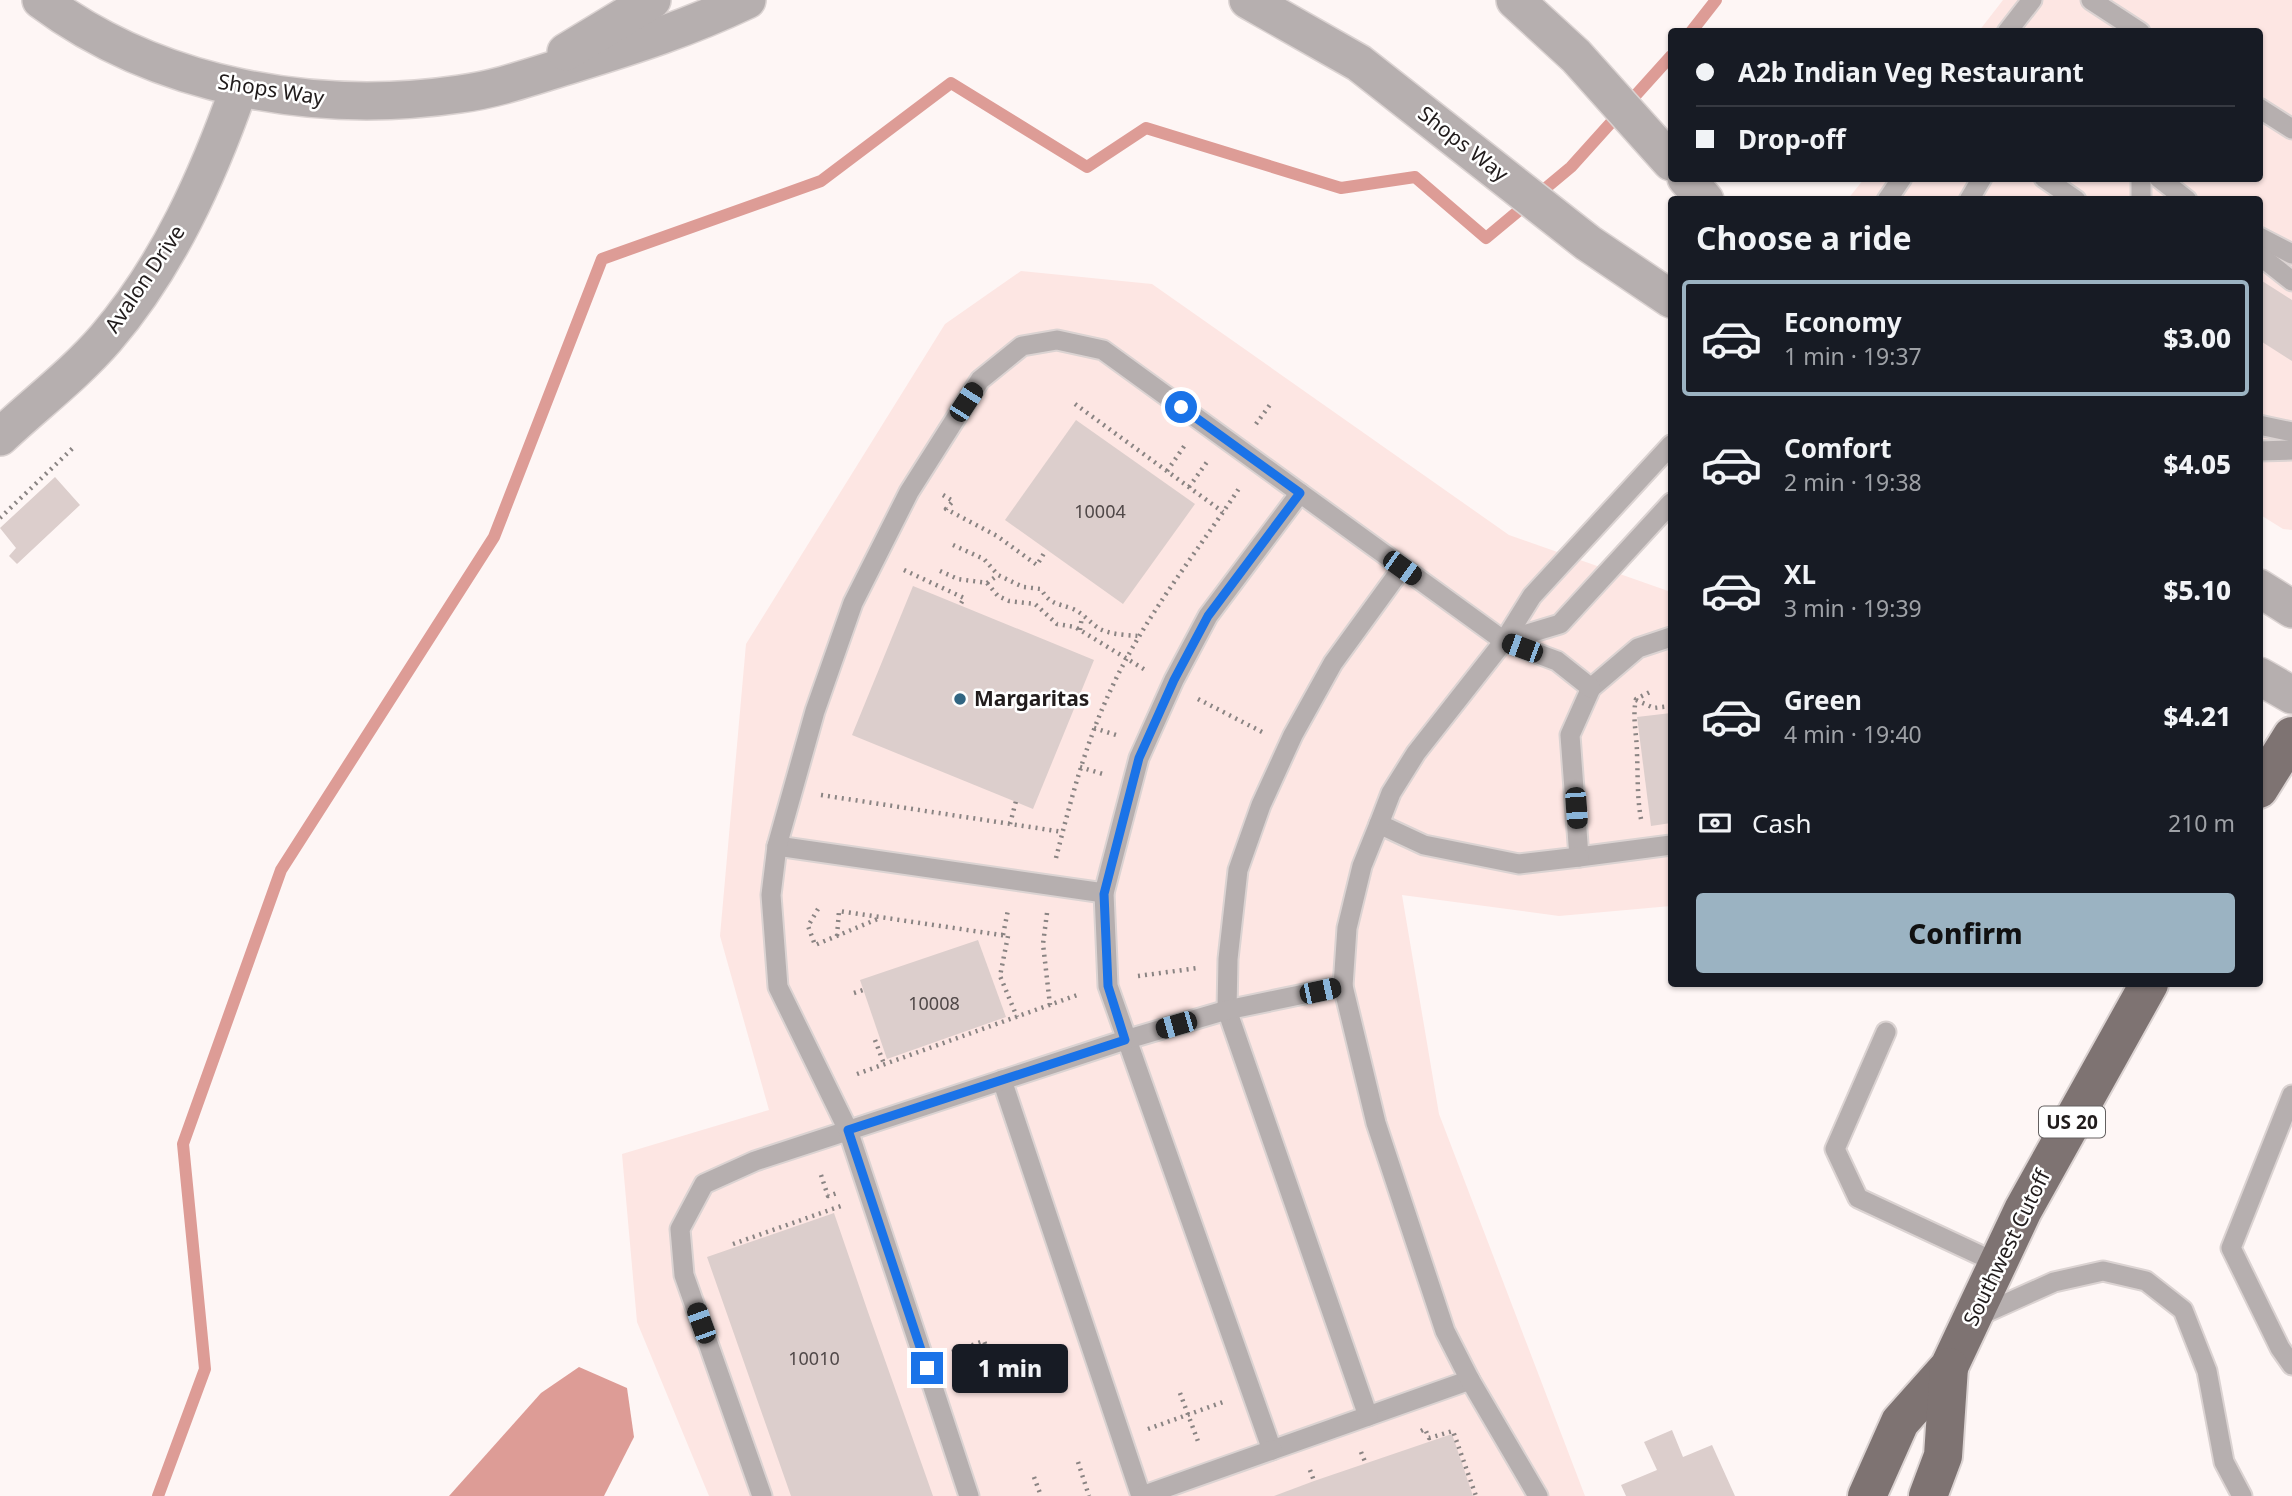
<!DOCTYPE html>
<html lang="en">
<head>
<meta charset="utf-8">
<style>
  :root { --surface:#171b24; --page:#242831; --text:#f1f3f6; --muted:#9ea1a6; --line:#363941; --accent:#9bb3c2 }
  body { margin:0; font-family:"Noto Sans",sans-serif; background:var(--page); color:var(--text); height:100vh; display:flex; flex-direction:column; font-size:26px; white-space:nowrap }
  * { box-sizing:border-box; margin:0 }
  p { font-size:23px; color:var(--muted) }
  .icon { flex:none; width:38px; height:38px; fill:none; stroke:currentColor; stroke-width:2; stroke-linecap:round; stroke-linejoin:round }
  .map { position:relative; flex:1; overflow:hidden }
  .details { position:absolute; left:1668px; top:196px; width:595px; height:791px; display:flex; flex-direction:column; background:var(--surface); border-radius:7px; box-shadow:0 2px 5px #0004 }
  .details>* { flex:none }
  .hud { position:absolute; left:1668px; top:28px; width:595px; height:154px; border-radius:7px; box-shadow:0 2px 5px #0004; display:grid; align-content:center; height:154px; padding:0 28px; background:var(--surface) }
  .end { position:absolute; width:32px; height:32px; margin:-16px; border:9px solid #1a73e8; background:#fff; box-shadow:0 0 0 4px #fff }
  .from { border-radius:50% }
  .bubble { position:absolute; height:49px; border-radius:7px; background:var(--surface); box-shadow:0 2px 5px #0004; font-size:23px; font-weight:800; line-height:49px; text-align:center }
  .car { position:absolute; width:21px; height:42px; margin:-21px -10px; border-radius:9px; box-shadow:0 0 5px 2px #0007; background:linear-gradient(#222 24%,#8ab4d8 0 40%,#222 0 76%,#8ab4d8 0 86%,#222 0) }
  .hud b { display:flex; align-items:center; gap:24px; height:66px; font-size:26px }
  .hud b+b { border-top:2px solid var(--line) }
  .hud i { width:18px; height:18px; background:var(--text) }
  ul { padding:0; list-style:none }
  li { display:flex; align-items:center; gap:21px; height:116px; margin:0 14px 10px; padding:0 14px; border:4px solid transparent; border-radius:7px }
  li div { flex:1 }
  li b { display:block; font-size:26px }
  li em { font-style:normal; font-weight:800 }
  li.current { border-color:var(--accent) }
  li>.icon { width:63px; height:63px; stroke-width:1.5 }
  h2 { padding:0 28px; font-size:32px; line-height:84px }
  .pay { display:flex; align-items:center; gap:18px; height:77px; padding:0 28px; font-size:26px }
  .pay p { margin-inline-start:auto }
  .cta { display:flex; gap:14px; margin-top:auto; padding:14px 28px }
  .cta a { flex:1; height:80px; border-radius:7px; background:var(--accent); color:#111; font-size:28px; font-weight:800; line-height:80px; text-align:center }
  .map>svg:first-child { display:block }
  .built { fill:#fde6e3 }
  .water { fill:#dd9c96 }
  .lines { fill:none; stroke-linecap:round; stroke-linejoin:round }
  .stream { stroke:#dd9c96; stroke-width:12 }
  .building { fill:#dccecc }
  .lane-casing { stroke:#dbd3d2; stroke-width:23 }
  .street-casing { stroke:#dbd3d2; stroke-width:40 }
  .primary-casing { stroke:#dbd3d2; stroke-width:42 }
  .path { stroke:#8a8483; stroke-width:4.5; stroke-dasharray:2 5; stroke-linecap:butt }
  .lane { stroke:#b6afaf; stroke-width:19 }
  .street { stroke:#b6afaf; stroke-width:37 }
  .primary { stroke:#7e7372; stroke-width:38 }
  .route { stroke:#1a73e8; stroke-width:9 }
  .poi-dot { fill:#316582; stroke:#fff; stroke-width:2.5 }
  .labels { text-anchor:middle; stroke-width:5; stroke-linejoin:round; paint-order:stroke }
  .number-label { font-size:18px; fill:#504848 }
  .shield { fill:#fff; stroke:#646060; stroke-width:2 }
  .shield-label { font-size:19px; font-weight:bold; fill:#211c1c }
  .street-label { font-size:21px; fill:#211c1c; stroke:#fff }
  .poi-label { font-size:21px; font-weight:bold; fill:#211c1c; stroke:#fff; text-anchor:start }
</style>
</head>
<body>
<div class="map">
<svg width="2292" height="1496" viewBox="0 0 2292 1496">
  <rect width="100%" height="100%" fill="#fef6f5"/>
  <g class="built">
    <path d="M2003,0H2292V530L2283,529L2259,514V200H1847L1864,179L2259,178V32L1979,31Z"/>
    <path d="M1021,271L1152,284L1509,535L1671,592V906L1559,916L1402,895L1439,1114L1585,1496H709L637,1322L622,1154L769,1110L720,936L746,644L945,324Z"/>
  </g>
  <path class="water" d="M579,1367L627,1388L634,1437L604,1496H449L541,1393Z"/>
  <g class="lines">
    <g class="stream">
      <path d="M1691,32L1716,0"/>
      <path d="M158,1496L205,1369L183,1144L281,870L494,537L602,259L821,181L951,83L1087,167L1146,128L1341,188L1415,177L1486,238L1571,167L1671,56"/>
    </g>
  </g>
  <g class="building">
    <path d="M2259,279L2292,300V361L2259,340Z"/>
    <path d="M1076,420L1195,504L1123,604L1005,520Z"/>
    <path d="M55,477L80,505L17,564L9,556L16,548L0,528Z"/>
    <path d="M913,586L1094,660L1033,809L852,735Z"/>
    <path d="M1671,713V823L1651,826L1637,717Z"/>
    <path d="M978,940L1006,1017L887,1059L860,980Z"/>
    <path d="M834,1213L868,1312L933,1496H791L707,1257Z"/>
    <path d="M1672,1430L1683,1457L1712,1445L1735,1496H1626L1621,1485L1657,1470L1644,1442Z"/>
    <path d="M1452,1434L1473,1496H1274L1314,1481Z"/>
  </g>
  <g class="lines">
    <g class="lane-casing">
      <g id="lane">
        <path d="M2091,0L2140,32"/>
        <path d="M2007,32L2032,0"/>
        <path d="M2259,108L2292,129"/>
        <path d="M2044,178L2076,200"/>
        <path d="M2159,178L2187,200"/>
        <path d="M1887,200L1902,178"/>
        <path d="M1969,200L1982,178"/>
        <path d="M2141,200V178"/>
        <path d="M2259,237L2292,254"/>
        <path d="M2259,255L2292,281"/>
        <path d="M2259,425L2292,432"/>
        <path d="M2259,451L2292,450"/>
        <path d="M1300,493L1208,616L1174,680L1139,758L1104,893L1108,986L1272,1450L1470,1380"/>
        <path d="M1671,637L1638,648L1591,688L1570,735L1579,857L1671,845"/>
        <path d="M1504,641L1560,624L1671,503"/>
        <path d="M1379,824L1424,845L1519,864L1579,857"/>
        <path d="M777,846L1104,893"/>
        <path d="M1886,1032L1835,1149L1858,1198L1997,1263"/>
        <path d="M1002,1080L1141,1496"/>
        <path d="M2292,1095L2231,1248L2280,1348L2292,1365"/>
        <path d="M1976,1317L2054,1282L2103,1271L2146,1281L2183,1310L2207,1371L2224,1462L2242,1496"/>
        <path d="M1368,1416L1227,1010L1228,959L1238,870L1261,805L1293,735L1333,663L1402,568"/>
        <path d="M762,1496L684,1275L680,1229L704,1184L755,1161L1125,1040L1227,1010L1343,986"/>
        <path d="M969,1496L848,1130L778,987L771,895L777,846L815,711L853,603L909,492L980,380L1022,346L1057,340L1103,350L1504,641L1557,661L1591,688"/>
        <path d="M1142,1496L1272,1450"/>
        <path d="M1538,1496L1470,1380L1445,1331L1376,1123L1343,986L1347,928L1362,866L1379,824L1391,793L1416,753L1504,641L1532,596L1671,445"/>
      </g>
    </g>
    <g class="street-casing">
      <g id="street">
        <path d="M41,0C159,88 317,115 460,94C499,89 536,75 573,64C635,45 688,28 747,0"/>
        <path d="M1248,0L1359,63L1588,243L1671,299"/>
        <path d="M1515,0L1576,56L1671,162"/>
        <path d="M566,52L652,0"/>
        <path d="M1686,178L1705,200"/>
        <path d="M0,437C35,404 75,374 106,338C168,266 208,176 239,88"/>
        <path d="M2259,588L2292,609"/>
        <path d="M2259,676L2292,695"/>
      </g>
    </g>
    <g class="primary-casing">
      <g id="primary">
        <path d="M2259,789L2292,736"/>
        <path d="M1867,1496L1900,1422L1949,1367L2023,1210L2149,984"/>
        <path d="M1928,1496L1943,1456L1949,1367"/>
      </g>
    </g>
    <g class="path">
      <path d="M1075,404L1223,512"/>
      <path d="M1256,424L1272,402"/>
      <path d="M1167,471L1185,445"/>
      <path d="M1189,487L1207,462"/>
      <path d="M943,495L953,501L946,509L997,536L1037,565L1046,550"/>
      <path d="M0,518L75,446"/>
      <path d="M953,545L984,559L998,575L1023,587L1041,589C1050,605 1058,603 1073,609C1083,613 1091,624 1100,629C1112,635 1127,635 1139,636"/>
      <path d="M904,570L964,598L960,605"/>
      <path d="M940,571L958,579L987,583L998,596L1009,601L1035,604L1057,624L1075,627L1147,671"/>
      <path d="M987,583L998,575"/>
      <path d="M1080,630L1082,616"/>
      <path d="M1198,699L1262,732"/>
      <path d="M1636,700L1654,708L1671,706"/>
      <path d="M1094,728L1116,735"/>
      <path d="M1080,767L1106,775"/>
      <path d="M821,795L1063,832"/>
      <path d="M1641,819C1637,797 1638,777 1637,754C1637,735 1632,718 1636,699L1652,691"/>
      <path d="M1010,824L1016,801"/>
      <path d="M1056,858C1071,799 1086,741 1113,685C1146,615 1197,552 1240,487"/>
      <path d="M818,909L808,926L815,945L880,918"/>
      <path d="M1047,913L1043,944L1050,1005"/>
      <path d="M1003,935L1008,910"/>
      <path d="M837,936L839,911L1008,936L1000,976L1017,1017"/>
      <path d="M1138,976L1198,968"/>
      <path d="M854,993L863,990"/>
      <path d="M875,1040L884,1064"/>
      <path d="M857,1074L1080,994"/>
      <path d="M821,1175L828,1196L837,1193"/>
      <path d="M733,1244L841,1206"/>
      <path d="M952,1352L984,1341L997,1375"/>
      <path d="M1180,1393L1199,1444"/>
      <path d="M1148,1429L1226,1401"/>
      <path d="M1421,1431L1425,1429L1429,1438L1453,1431L1476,1496"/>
      <path d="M1361,1452L1366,1464"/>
      <path d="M1078,1462L1089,1496"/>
      <path d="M1310,1470L1314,1481"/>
      <path d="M1034,1477L1041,1496"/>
    </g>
    <use href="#lane" class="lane"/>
    <use href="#street" class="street"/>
    <use href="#primary" class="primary"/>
  </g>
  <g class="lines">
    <path class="route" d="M927,1368L848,1130L1125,1040L1108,986L1104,894L1139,758L1174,680L1208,616L1300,493L1181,407"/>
  </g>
  <circle class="poi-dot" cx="960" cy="699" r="7"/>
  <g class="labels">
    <g class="number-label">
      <text x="1100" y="518">10004</text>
      <text x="934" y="1010">10008</text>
      <text x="814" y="1365">10010</text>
    </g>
    <rect class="shield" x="2039" y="1106.5" width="66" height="31" rx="5"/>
    <g class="shield-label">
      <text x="2072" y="1129">US 20</text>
    </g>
    <g class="street-label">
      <text transform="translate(271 90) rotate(9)" y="7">Shops Way</text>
      <text transform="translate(1463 144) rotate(38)" y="7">Shops Way</text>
      <text transform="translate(145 279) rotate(-56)" y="7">Avalon Drive</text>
      <text transform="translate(2007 1248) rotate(-64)" y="7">Southwest Cutoff</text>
    </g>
    <g class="poi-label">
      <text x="974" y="706">Margaritas</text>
    </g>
  </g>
</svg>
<i class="end from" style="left:1181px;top:407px"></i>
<i class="end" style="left:927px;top:1368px"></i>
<div class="bubble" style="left:952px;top:1344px;width:116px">1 min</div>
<i class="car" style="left:966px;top:402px;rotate:33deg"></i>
<i class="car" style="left:1402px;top:568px;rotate:126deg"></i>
<i class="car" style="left:1522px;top:648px;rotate:290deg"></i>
<i class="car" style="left:1576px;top:808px;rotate:176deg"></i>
<i class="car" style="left:1320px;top:991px;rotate:78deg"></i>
<i class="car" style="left:1176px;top:1025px;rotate:254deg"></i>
<i class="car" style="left:701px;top:1323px;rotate:340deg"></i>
<div class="hud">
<b><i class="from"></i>A2b Indian Veg Restaurant</b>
<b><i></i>Drop-off</b>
</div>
<section class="details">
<h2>Choose a ride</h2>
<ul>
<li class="current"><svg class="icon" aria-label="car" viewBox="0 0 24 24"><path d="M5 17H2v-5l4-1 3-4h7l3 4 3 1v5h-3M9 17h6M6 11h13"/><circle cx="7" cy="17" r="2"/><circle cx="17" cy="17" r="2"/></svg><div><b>Economy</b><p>1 min · 19:37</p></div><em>$3.00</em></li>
<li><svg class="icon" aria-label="car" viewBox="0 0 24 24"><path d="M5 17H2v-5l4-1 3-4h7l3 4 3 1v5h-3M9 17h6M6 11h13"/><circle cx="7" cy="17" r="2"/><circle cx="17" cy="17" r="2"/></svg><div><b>Comfort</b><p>2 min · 19:38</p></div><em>$4.05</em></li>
<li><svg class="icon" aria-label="car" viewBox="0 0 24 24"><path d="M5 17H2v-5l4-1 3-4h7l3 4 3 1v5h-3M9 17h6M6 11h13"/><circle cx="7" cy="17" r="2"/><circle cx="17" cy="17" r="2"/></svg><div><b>XL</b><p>3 min · 19:39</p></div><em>$5.10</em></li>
<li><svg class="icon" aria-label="car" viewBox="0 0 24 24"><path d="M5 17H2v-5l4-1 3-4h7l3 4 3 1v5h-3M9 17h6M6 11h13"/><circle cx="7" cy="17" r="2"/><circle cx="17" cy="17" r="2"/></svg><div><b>Green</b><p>4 min · 19:40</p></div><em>$4.21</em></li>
</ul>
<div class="pay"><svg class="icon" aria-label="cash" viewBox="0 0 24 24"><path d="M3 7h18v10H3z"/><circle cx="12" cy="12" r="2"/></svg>Cash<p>210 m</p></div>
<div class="cta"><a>Confirm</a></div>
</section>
</div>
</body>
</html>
